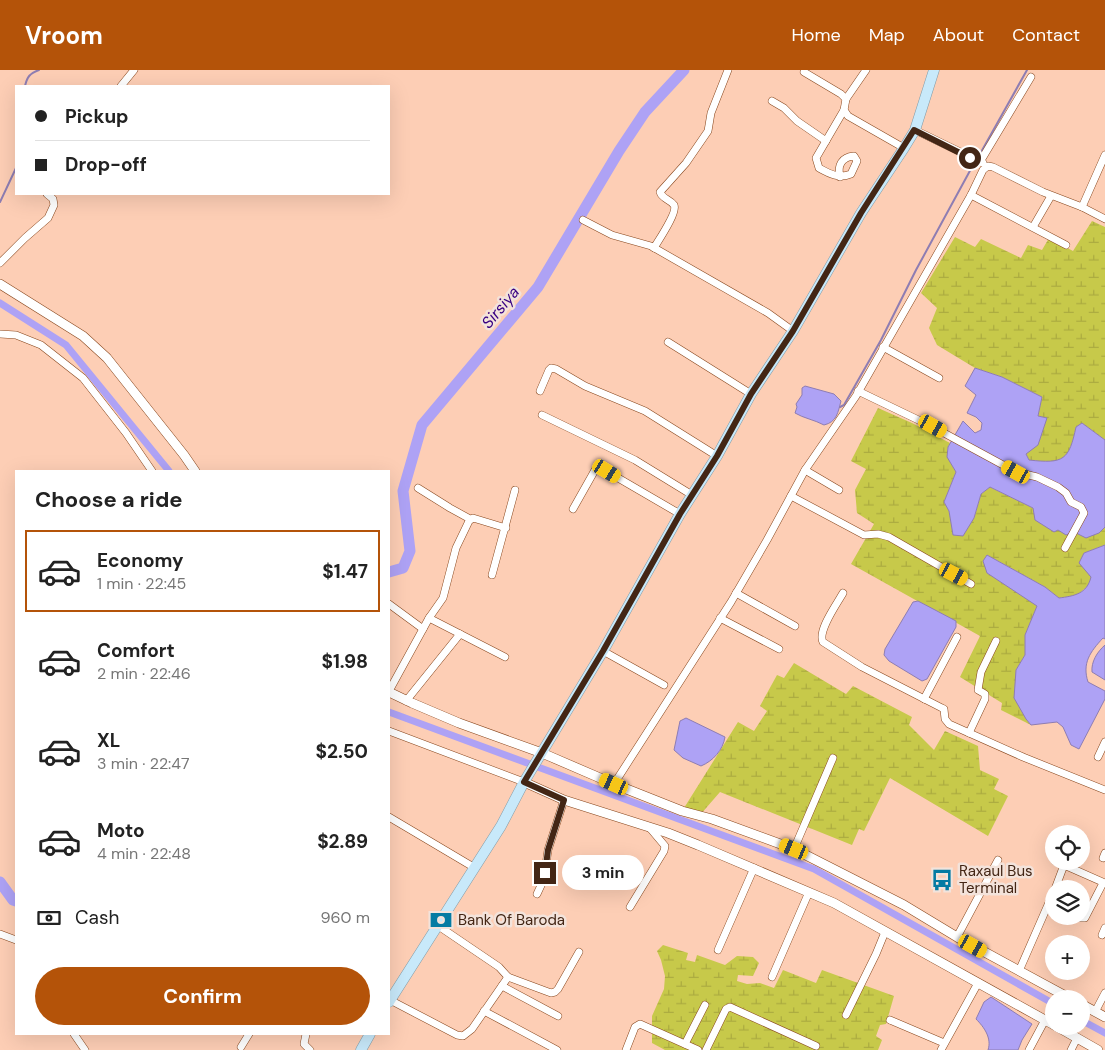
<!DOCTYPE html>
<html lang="en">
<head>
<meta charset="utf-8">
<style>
  :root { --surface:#fff; --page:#f6f6f6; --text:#222; --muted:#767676; --line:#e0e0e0; --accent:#b45309 }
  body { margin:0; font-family:"DM Sans",sans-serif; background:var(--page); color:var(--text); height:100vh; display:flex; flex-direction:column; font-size:19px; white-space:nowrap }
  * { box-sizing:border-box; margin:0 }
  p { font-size:16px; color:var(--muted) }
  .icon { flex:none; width:28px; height:28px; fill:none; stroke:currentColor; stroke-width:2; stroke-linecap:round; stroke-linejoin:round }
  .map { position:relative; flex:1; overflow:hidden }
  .side { position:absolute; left:15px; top:400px; width:375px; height:565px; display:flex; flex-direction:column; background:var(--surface); border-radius:0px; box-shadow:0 5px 20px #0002 }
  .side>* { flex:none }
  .banner { position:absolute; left:15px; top:15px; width:375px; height:110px; border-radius:0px; box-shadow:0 5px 20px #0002; display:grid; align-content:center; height:110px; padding:0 20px; background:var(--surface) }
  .controls { position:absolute; left:1045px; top:755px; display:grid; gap:10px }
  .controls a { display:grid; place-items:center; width:45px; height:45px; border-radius:50%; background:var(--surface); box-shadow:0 5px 20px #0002; font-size:25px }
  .end { position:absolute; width:22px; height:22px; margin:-11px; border:6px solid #432615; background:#fff; box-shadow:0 0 0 2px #fff }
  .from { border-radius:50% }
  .bubble { position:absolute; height:35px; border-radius:18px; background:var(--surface); box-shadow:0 5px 20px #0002; font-size:16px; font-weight:700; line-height:35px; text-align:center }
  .car { position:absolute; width:15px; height:30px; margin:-15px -8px; border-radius:6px; box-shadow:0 0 4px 1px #0007; background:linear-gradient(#f5c518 24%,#345 0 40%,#f5c518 0 76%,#345 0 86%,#f5c518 0) }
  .banner b { display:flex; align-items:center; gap:18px; height:48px; font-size:19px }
  .banner b+b { border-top:1px solid var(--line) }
  .banner i { width:12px; height:12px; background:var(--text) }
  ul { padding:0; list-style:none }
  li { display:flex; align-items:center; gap:15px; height:82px; margin:0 10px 8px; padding:0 10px; border:2px solid transparent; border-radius:0px }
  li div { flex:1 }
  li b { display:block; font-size:19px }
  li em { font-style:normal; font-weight:700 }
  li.on { border-color:var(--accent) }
  li>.icon { width:45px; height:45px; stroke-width:1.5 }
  h2 { padding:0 20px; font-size:22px; line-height:60px }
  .pay { display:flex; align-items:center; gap:12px; height:55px; padding:0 20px; font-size:19px }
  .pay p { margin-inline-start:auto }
  .cta { display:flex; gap:10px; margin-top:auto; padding:10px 20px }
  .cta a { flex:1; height:58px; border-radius:30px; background:var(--accent); color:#fff; font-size:20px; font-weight:700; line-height:58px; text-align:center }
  header { display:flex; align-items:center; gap:30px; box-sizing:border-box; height:70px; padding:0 25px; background:var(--accent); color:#fff }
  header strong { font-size:24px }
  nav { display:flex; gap:28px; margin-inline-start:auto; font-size:18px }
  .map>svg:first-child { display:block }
  .wetland { fill:url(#wetland-marsh) }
  .water { fill:#aea2f5; stroke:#8e7db2 }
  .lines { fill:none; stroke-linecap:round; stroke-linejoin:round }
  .stream { stroke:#8e7db2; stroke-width:2 }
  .canal { stroke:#aea2f5; stroke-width:7 }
  .river { stroke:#aea2f5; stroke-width:11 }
  .street-casing { stroke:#88461c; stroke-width:8 }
  .secondary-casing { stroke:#88461c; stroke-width:10 }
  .primary-casing { stroke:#819ba7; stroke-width:11 }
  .street { stroke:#fff; stroke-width:7 }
  .secondary { stroke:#fff; stroke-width:9 }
  .primary { stroke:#c8e9fa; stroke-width:10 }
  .route { stroke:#432615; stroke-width:6 }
  .labels { text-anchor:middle; stroke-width:5; stroke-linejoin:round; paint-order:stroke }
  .poi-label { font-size:15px; fill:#432615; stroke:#f3e3db; text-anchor:start }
  .water-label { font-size:16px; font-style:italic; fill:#370082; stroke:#f3e3db }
</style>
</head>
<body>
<header>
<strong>Vroom</strong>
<nav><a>Home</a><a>Map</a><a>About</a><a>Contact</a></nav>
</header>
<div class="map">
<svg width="1105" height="980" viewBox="0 0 1105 980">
  <defs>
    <pattern id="wetland-marsh" width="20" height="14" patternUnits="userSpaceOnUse" patternTransform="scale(1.25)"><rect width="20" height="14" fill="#c7c94a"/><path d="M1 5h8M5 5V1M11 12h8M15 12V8" fill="none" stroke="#acac40"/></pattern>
  </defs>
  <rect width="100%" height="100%" fill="#fdceb5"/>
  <g class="wetland">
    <path d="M1092,151L1105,157V370L1082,353L1076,357C1069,391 1064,394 1029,390L1026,384L1046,348L1038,346L1042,327L1002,307L975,298L937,275L929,258L937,238L921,223L955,167L975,177L981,169L1021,188L1028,175L1042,180L1049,168L1073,181Z"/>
    <path d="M878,338L912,353L950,373C943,384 951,392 956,402L944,432L949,441L954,465L974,448L981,424L990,417L1033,438L1058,460L1099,463L1105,457V475L1084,483L1092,507L1089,515L1076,526L1059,528L1045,517L987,485L983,491L1037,536L1025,565V585L1016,600L1026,649L1031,655L1001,640L1002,633L960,607L980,566L851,494L874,454L857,443L855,420L866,399L851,391Z"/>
    <path d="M794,593L846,624L853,616L912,647L909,655L934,680L945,661L978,676L980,700L999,709L994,719L1008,726L988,766L890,708L864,761L859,759L852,775L720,722L700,745L684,738L738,652L754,661L767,641L760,636L777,605L784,608Z"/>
    <path d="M663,875L688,883L686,890L695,892L697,885L725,895L737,886L753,887L759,893L753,906L738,905L737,911L747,914L760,913L774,918L783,900L816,913L822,900L894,926L886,954L880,955L876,966L882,970L878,980H665L652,973V946L664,919L665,906L661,890L657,881Z"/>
  </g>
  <g class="water">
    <path d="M975,298L1002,307L1042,327L1038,346L1047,348L1038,375L1026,384L1029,390C1064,394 1069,390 1076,357L1082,353L1105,370V457L1099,463L1086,468L1074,462L1066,465L1058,460L1054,462L1035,450L1033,438L990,417L981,424L974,448L963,466L953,465L949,441L944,432L956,402L947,387L948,377L963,351L975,363L981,360L982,353L976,347L967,343L976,325L965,316Z"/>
    <path d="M805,316L834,324L841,331C838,342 837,352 824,355C815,350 803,348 795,343L797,337L796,334L802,325V318Z"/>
    <path d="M1105,475V569L1103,568C1090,582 1082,593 1088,612L1105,621V629L1079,679L1071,675L1063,657L1057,652L1031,655L1026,649L1014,628L1016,600L1025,585V565L1037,536L987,503L983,491L987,485L1045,517L1059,528C1074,526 1087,524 1091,507L1079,493L1084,483Z"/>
    <path d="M918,531L956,551V557L927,609L922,611L889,591L884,585L885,579L913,532Z"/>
    <path d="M1105,575V610L1092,602C1091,592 1097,582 1105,575Z"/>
    <path d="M686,648L725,667C723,680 713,691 701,696L683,688L674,680L680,651Z"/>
    <path d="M991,927L1032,954L1022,970L1018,980H988C992,968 984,957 976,949L984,932Z"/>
  </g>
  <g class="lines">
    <g class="stream">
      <path d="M25,16C27,7 30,3 39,0"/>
      <path d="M980,84L1027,0"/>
      <path d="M0,132L16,98"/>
      <path d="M840,337L844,335L881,270L916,200L972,97"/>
    </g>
    <g class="canal">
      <path d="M0,233L66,275L169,401"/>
      <path d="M389,642L814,799L1054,934"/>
      <path d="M1081,950L1105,963"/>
    </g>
    <g class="river">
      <path d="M389,502L403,498L410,481L403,421L422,355L538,217L619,81L645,42L684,0"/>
      <path d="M0,812L13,830L16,831"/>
    </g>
    <g class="street-casing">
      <g id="street">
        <path d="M804,2L841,24L846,29L844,40L848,46L904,78"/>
        <path d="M121,16L134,0"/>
        <path d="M846,29L866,0"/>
        <path d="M772,31L784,38L797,51L826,71"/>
        <path d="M915,60L983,93"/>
        <path d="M980,92L1031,7"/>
        <path d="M840,107C837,95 842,87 854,86L857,91L851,104C839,109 830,104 819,98L816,88L844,40"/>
        <path d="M971,125L1066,175"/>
        <path d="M1082,137L1105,85"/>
        <path d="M583,150L612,165L651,176L768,243L793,261"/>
        <path d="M1033,157L1051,126"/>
        <path d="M654,178C658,171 678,142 674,135C670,129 662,129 660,122L686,93L708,61L711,43L728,0"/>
        <path d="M0,193L25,168L48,148L54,135L53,129L47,124"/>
        <path d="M0,264L16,265L41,275L83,308L126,363L152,401"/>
        <path d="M668,272L751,324"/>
        <path d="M883,277L939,308"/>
        <path d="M540,321L549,300L551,298L556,299L585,316L645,341L717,386"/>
        <path d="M858,321L933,357L1016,402L1037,407L1058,417L1066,423L1071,432L1081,437L1084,443L1065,478"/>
        <path d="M542,345L635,390L692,425"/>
        <path d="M805,400L839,420"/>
        <path d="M418,418L450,438L470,449"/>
        <path d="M791,426L864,465L878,464L889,467L971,514"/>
        <path d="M573,439L595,400L601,398L680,444"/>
        <path d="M492,505L515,420"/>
        <path d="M736,523L795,556"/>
        <path d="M843,523C837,534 817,561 823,572L862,597L940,637L944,639L945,649L949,654L1023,687L1105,720"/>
        <path d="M389,534L423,559"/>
        <path d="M429,548L505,587"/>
        <path d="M720,548L779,579"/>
        <path d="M603,581L664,615"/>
        <path d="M389,621L429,548L443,528L456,478L469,451L473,448L506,458"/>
        <path d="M924,629L957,567"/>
        <path d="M406,631L460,564"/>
        <path d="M389,661L524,712"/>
        <path d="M969,663L985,629V624L978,620L981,602L996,571"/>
        <path d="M1098,687L1105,672"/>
        <path d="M614,714L731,532L767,470L805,400L856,326L971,125L983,100L988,96L993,97L1043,122L1082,137L1105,149"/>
        <path d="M389,747L475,798"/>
        <path d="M794,779L833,688"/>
        <path d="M1103,788L1105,783"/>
        <path d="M1055,791L1105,813"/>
        <path d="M1055,819L1064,795"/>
        <path d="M537,824L544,809L548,780L564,730"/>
        <path d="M630,837L664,781L665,776L649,757"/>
        <path d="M1074,846L1078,848H1085L1103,813"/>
        <path d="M437,855L499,897L508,907L551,923L555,922L558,919L579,882"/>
        <path d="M0,864L16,870"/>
        <path d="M1102,865L1105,858"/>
        <path d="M957,867L998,790"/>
        <path d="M718,880L754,798"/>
        <path d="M1019,901L1054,821"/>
        <path d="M772,907L809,822"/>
        <path d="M502,916L558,946"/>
        <path d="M390,930L457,965L463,966L472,959L508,907"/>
        <path d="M484,941L557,980"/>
        <path d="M1095,942L1105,923"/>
        <path d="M846,945L876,884L885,862"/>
        <path d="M890,950L944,973"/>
        <path d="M74,964L85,980"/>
        <path d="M306,964L304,974L310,980"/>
        <path d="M685,974L705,935"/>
        <path d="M241,977L249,964"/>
        <path d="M626,980L635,957L640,954L698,980"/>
        <path d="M706,980L726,939L730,937L816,976"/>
        <path d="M941,980L978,913"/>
        <path d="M1029,980L1045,950"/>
        <path d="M1071,980L1077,968"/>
      </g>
    </g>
    <g class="secondary-casing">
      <g id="secondary">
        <path d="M0,214L83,266L107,288L184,385L195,401"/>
        <path d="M389,622L412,633L459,653L542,683L614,714L682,741L712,749L794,779L904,835L957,867L1071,929"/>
        <path d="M524,712L564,730L668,763L698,775L834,833L1054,955"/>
        <path d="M1081,934L1105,947"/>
        <path d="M1056,956L1098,980"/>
      </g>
    </g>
    <g class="primary-casing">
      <g id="primary">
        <path d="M389,932L501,756L524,712L603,581L680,444L717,386L751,324L793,261L861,143L904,78L915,60L934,0"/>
        <path d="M361,980L370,964"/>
      </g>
    </g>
    <use href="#street" class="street"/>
    <use href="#secondary" class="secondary"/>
    <use href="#primary" class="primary"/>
  </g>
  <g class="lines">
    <path class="route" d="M545,803L548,780L564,730L524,712L603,581L680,444L717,386L751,324L793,261L861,143L914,60L970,88"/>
  </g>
  <defs>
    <g id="bus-bare" transform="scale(1.725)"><path d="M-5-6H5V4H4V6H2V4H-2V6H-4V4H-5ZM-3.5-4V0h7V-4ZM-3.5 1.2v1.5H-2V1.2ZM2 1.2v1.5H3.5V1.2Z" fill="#057ba3" stroke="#f3e3db" stroke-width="2.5" paint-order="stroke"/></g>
    <g id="bank-bare" transform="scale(1.725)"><path d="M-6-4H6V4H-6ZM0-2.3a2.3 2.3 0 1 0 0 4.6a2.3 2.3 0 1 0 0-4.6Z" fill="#057ba3" stroke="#f3e3db" stroke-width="2.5" paint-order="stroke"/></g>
  </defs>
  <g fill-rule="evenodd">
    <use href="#bus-bare" x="942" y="810"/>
    <use href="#bank-bare" x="441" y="850"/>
  </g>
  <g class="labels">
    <g class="poi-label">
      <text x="959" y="806">Raxaul Bus<tspan x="959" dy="17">Terminal</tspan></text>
      <text x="458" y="855">Bank Of Baroda</text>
    </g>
    <g class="water-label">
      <text transform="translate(500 237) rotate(-50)" y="6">Sirsiya</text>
    </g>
  </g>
</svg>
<div class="controls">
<a><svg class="icon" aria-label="locate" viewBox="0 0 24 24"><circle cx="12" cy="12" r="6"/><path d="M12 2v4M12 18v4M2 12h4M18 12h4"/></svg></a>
<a><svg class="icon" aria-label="layers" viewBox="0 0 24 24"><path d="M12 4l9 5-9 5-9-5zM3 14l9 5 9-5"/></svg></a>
<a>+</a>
<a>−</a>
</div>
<i class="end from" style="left:970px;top:88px"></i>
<i class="end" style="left:545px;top:803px"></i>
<div class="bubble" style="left:562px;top:785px;width:82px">3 min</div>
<i class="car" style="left:933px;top:356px;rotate:119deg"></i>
<i class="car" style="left:607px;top:401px;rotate:121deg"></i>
<i class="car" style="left:1016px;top:402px;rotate:299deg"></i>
<i class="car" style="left:954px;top:504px;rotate:118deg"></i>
<i class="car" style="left:614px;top:714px;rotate:294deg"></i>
<i class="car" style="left:794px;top:779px;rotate:292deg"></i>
<i class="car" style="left:973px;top:876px;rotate:119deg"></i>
<div class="banner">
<b><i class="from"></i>Pickup</b>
<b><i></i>Drop-off</b>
</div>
<section class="side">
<h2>Choose a ride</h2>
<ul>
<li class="on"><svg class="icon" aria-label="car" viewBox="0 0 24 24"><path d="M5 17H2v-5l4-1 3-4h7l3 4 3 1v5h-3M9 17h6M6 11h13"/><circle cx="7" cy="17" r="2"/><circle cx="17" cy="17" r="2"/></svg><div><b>Economy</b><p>1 min · 22:45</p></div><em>$1.47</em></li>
<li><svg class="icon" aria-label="car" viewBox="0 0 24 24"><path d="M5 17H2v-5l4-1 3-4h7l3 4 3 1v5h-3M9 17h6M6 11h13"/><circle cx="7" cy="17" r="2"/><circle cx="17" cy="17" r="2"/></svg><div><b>Comfort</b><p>2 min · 22:46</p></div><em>$1.98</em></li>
<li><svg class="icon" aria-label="car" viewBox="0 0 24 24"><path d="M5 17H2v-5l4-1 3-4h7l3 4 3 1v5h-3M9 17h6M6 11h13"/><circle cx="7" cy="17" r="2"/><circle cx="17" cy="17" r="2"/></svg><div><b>XL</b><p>3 min · 22:47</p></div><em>$2.50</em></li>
<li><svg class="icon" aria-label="car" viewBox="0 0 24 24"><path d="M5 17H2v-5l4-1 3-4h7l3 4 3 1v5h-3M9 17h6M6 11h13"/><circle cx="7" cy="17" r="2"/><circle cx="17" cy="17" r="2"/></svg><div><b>Moto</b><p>4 min · 22:48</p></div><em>$2.89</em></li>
</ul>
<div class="pay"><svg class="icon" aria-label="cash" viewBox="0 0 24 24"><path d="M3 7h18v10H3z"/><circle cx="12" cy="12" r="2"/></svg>Cash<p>960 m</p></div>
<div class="cta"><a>Confirm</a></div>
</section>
</div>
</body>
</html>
